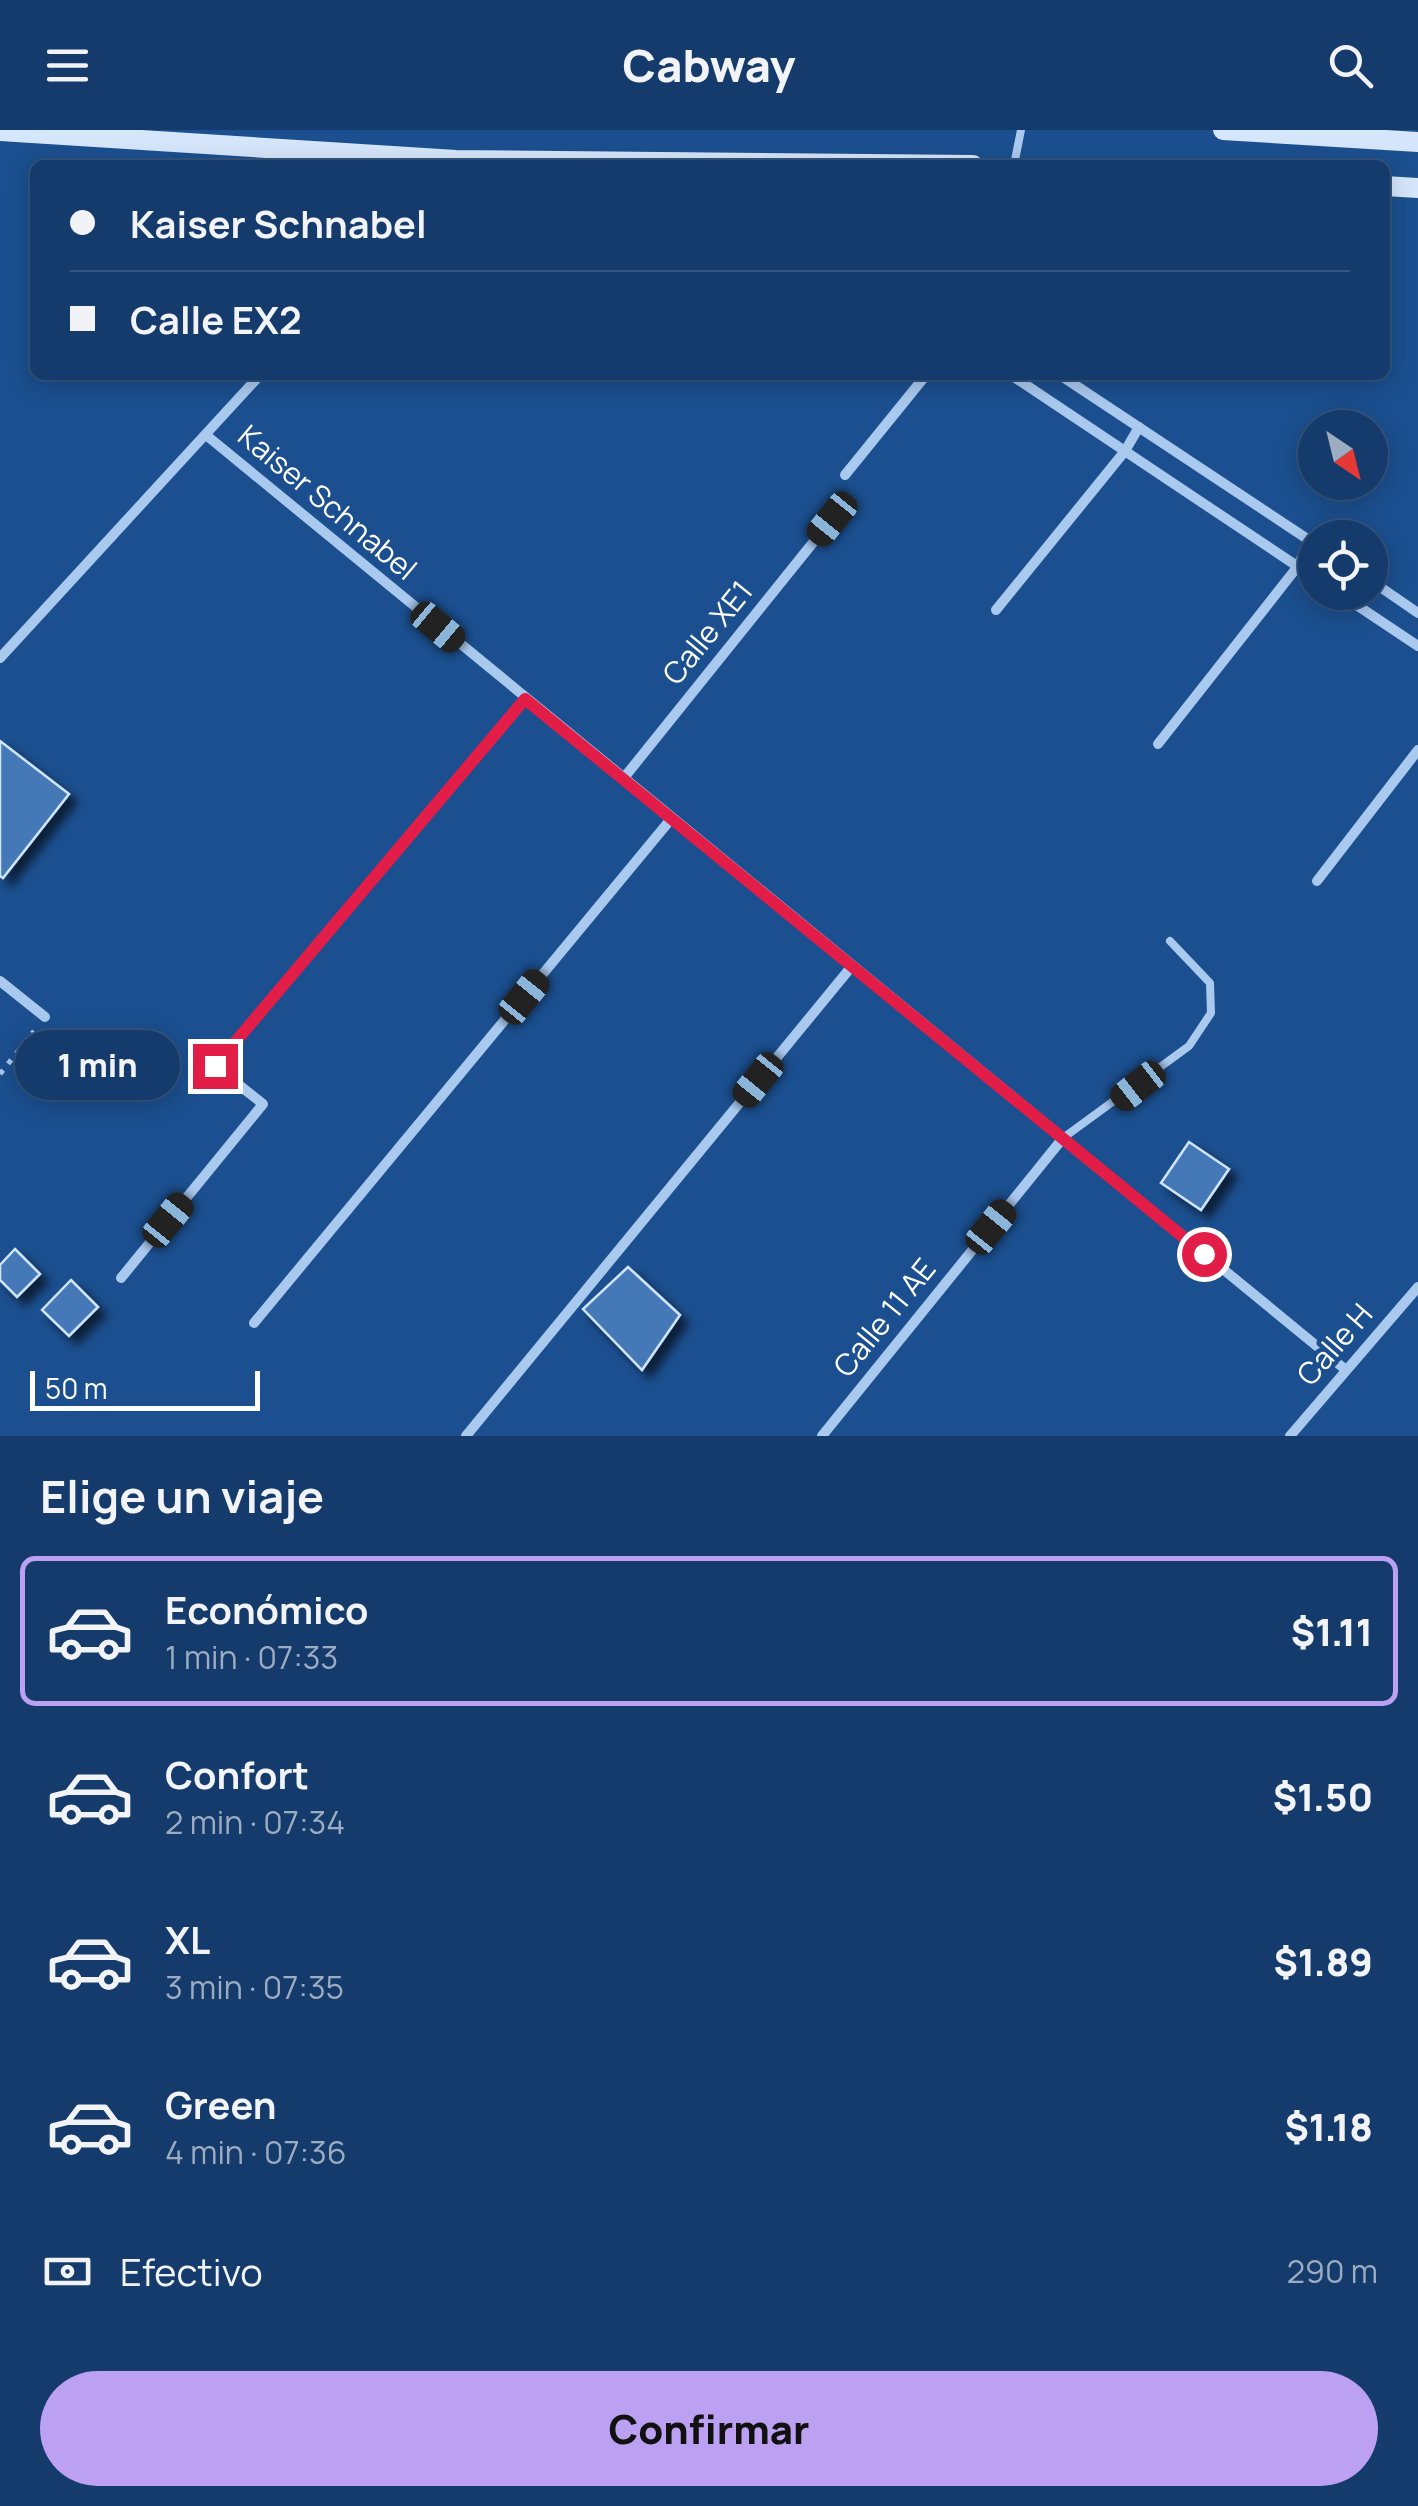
<!DOCTYPE html>
<html lang="es">
<head>
<meta charset="utf-8">
<style>
  :root { --surface:#143b6b; --page:#1d4271; --text:#f1f3f6; --muted:#9dadc1; --line:#33557e; --accent:#bca0f2 }
  body { margin:0; font-family:Manrope,sans-serif; background:var(--page); color:var(--text); height:100vh; display:flex; flex-direction:column; font-size:38px; white-space:nowrap }
  * { box-sizing:border-box; margin:0 }
  p { font-size:32px; color:var(--muted) }
  .icon { flex:none; width:55px; height:55px; fill:none; stroke:currentColor; stroke-width:2; stroke-linecap:round; stroke-linejoin:round }
  .map { position:relative; height:1306px; overflow:hidden }
  .details { display:flex; flex-direction:column; background:var(--surface); flex:1 }
  .details>* { flex:none }
  .top-card { position:absolute; left:30px; top:30px; width:1360px; height:220px; border-radius:15px; box-shadow:0 5px 25px #0003,0 0 0 2px var(--line); display:grid; align-content:center; height:220px; padding:0 40px; background:var(--surface) }
  .needle { width:65px; rotate:145deg }
  .buttons { position:absolute; left:1298px; top:280px; display:grid; gap:20px }
  .buttons a { display:grid; place-items:center; width:90px; height:90px; border-radius:50%; background:var(--surface); box-shadow:0 5px 25px #0003,0 0 0 2px var(--line); font-size:50px }
  .scale { position:absolute; left:30px; bottom:25px; width:230px; box-sizing:border-box; padding-left:10px; border:5px solid #fff; border-top:0; font-size:28px; line-height:35px; white-space:nowrap; color:#fff; -webkit-text-stroke:8px #1b4f8f; paint-order:stroke }
  .end { position:absolute; width:45px; height:45px; margin:-22px; border:12px solid #e11d48; background:#fff; box-shadow:0 0 0 5px #fff }
  .from { border-radius:50% }
  .bubble { position:absolute; height:70px; border-radius:35px; background:var(--surface); box-shadow:0 5px 25px #0003,0 0 0 2px var(--line); font-size:32px; font-weight:800; line-height:70px; text-align:center }
  .car { position:absolute; width:30px; height:60px; margin:-30px -15px; border-radius:12px; box-shadow:0 0 8px 2px #0007; background:linear-gradient(#222 24%,#8ab4d8 0 40%,#222 0 76%,#8ab4d8 0 86%,#222 0) }
  .top-card b { display:flex; align-items:center; gap:35px; height:95px; font-size:38px }
  .top-card b+b { border-top:2px solid var(--line) }
  .top-card i { width:25px; height:25px; background:var(--text) }
  ul { padding:0; list-style:none }
  li { display:flex; align-items:center; gap:30px; height:150px; margin:0 20px 15px; padding:0 20px; border:5px solid transparent; border-radius:15px }
  li div { flex:1 }
  li b { display:block; font-size:38px }
  li em { font-style:normal; font-weight:800 }
  li.selected { border-color:var(--accent) }
  li>.icon { width:90px; height:90px; stroke-width:1.5 }
  h2 { padding:0 40px; font-size:45px; line-height:120px }
  .pay { display:flex; align-items:center; gap:25px; height:110px; padding:0 40px; font-size:38px }
  .pay p { margin-inline-start:auto }
  .action { display:flex; gap:20px; margin-top:auto; padding:20px 40px }
  .action a { flex:1; height:115px; border-radius:60px; background:var(--accent); color:#111; font-size:40px; font-weight:800; line-height:115px; text-align:center }
  header { display:flex; justify-content:space-between; align-items:center; height:130px; padding:0 40px; background:var(--surface); font-size:45px; font-weight:800 }
  .map>svg:first-child { display:block }
  .building { fill:#4478b7; stroke:#cfe3fa; stroke-width:2.5; filter:url(#shadow) }
  .lines { fill:none; stroke-linecap:round; stroke-linejoin:round }
  .path { stroke:#a9c9ee; stroke-width:5; stroke-dasharray:5 8; stroke-linecap:butt }
  .lane { stroke:#a9c9ee; stroke-width:8 }
  .street { stroke:#a9c9ee; stroke-width:10 }
  .secondary { stroke:#d6e6fa; stroke-width:20 }
  .route { stroke:#e11d48; stroke-width:12 }
  .labels { text-anchor:middle; stroke-width:9; stroke-linejoin:round; paint-order:stroke }
  .street-label { font-size:30px; fill:#fff; stroke:#1b4f8f }
</style>
</head>
<body>
<header><svg class="icon" aria-label="menu" viewBox="0 0 24 24"><path d="M4 6h16M4 12h16M4 18h16"/></svg>Cabway<svg class="icon" aria-label="search" viewBox="0 0 24 24"><circle cx="10" cy="10" r="6"/><path d="M15 15l6 6"/></svg></header>
<div class="map">
<svg width="1418" height="1306" viewBox="0 0 1418 1306">
  <defs>
    <filter id="shadow"><feDropShadow dx="8" dy="8" stdDeviation="5" flood-color="#0009"/></filter>
  </defs>
  <rect width="100%" height="100%" fill="#1b4f8f"/>
  <g class="building">
    <path d="M0,611L69,664L3,748L0,746Z"/>
    <path d="M1189,1012L1229,1039L1201,1080L1161,1053Z"/>
    <path d="M15,1119L40,1144L17,1167L0,1150V1135Z"/>
    <path d="M628,1137L680,1185L642,1240L583,1179Z"/>
    <path d="M71,1150L98,1177L69,1206L42,1180Z"/>
  </g>
  <g class="lines">
    <path class="path" d="M0,944L34,901"/>
    <g class="lane">
      <path d="M1014,35L1021,0"/>
      <path d="M1063,1008L1189,916L1211,883L1210,853L1170,811"/>
    </g>
    <g class="street">
      <path d="M1011,245L1315,448"/>
      <path d="M1060,245L1315,414"/>
      <path d="M206,305L1346,1240"/>
      <path d="M845,345L926,245"/>
      <path d="M1370,450L1418,483"/>
      <path d="M1337,462L1418,516"/>
      <path d="M996,480L1125,321L1139,297"/>
      <path d="M0,528L260,245"/>
      <path d="M1158,614L1298,436L1309,410"/>
      <path d="M623,649L832,389"/>
      <path d="M1317,751L1418,620"/>
      <path d="M0,851L45,887"/>
      <path d="M121,1148L263,974L215,936L525,569"/>
      <path d="M254,1193L671,689"/>
      <path d="M466,1306L852,836"/>
      <path d="M822,1306L1063,1008"/>
      <path d="M1290,1306L1418,1157"/>
    </g>
    <g class="secondary">
      <path d="M1223,0L1418,12"/>
      <path d="M0,1L456,30L973,35"/>
      <path d="M1385,56L1418,58"/>
    </g>
  </g>
  <g class="lines">
    <path class="route" d="M215,936L525,569L1204,1124"/>
  </g>
  <g class="labels">
    <g class="street-label">
      <text transform="translate(327 373) rotate(40)" y="10">Kaiser Schnabel</text>
      <text transform="translate(708 503) rotate(-51)" y="10">Calle XE1</text>
      <text transform="translate(885 1188) rotate(-51)" y="10">Calle 11 AE</text>
      <text transform="translate(1335 1215) rotate(-49)" y="10">Calle H</text>
    </g>
  </g>
</svg>
<div class="buttons">
<a><svg class="needle" viewBox="-14 -14 28 28"><path d="M0-13l5 13h-10z" fill="#e53935"/><path d="M0 13l5-13h-10z" fill="#9dadc1"/></svg></a>
<a><svg class="icon" aria-label="locate" viewBox="0 0 24 24"><circle cx="12" cy="12" r="6"/><path d="M12 2v4M12 18v4M2 12h4M18 12h4"/></svg></a>
</div>
<div class="scale">50 m</div>
<i class="end from" style="left:1204px;top:1124px"></i>
<i class="end" style="left:215px;top:936px"></i>
<div class="bubble" style="left:15px;top:900px;width:165px">1 min</div>
<i class="car" style="left:832px;top:389px;rotate:219deg"></i>
<i class="car" style="left:438px;top:497px;rotate:130deg"></i>
<i class="car" style="left:524px;top:867px;rotate:39deg"></i>
<i class="car" style="left:758px;top:950px;rotate:219deg"></i>
<i class="car" style="left:1138px;top:956px;rotate:232deg"></i>
<i class="car" style="left:168px;top:1090px;rotate:39deg"></i>
<i class="car" style="left:991px;top:1097px;rotate:39deg"></i>
<div class="top-card">
<b><i class="from"></i>Kaiser Schnabel</b>
<b><i></i>Calle EX2</b>
</div>
</div>
<section class="details">
<h2>Elige un viaje</h2>
<ul>
<li class="selected"><svg class="icon" aria-label="car" viewBox="0 0 24 24"><path d="M5 17H2v-5l4-1 3-4h7l3 4 3 1v5h-3M9 17h6M6 11h13"/><circle cx="7" cy="17" r="2"/><circle cx="17" cy="17" r="2"/></svg><div><b>Económico</b><p>1 min · 07:33</p></div><em>$1.11</em></li>
<li><svg class="icon" aria-label="car" viewBox="0 0 24 24"><path d="M5 17H2v-5l4-1 3-4h7l3 4 3 1v5h-3M9 17h6M6 11h13"/><circle cx="7" cy="17" r="2"/><circle cx="17" cy="17" r="2"/></svg><div><b>Confort</b><p>2 min · 07:34</p></div><em>$1.50</em></li>
<li><svg class="icon" aria-label="car" viewBox="0 0 24 24"><path d="M5 17H2v-5l4-1 3-4h7l3 4 3 1v5h-3M9 17h6M6 11h13"/><circle cx="7" cy="17" r="2"/><circle cx="17" cy="17" r="2"/></svg><div><b>XL</b><p>3 min · 07:35</p></div><em>$1.89</em></li>
<li><svg class="icon" aria-label="car" viewBox="0 0 24 24"><path d="M5 17H2v-5l4-1 3-4h7l3 4 3 1v5h-3M9 17h6M6 11h13"/><circle cx="7" cy="17" r="2"/><circle cx="17" cy="17" r="2"/></svg><div><b>Green</b><p>4 min · 07:36</p></div><em>$1.18</em></li>
</ul>
<div class="pay"><svg class="icon" aria-label="cash" viewBox="0 0 24 24"><path d="M3 7h18v10H3z"/><circle cx="12" cy="12" r="2"/></svg>Efectivo<p>290 m</p></div>
<div class="action"><a>Confirmar</a></div>
</section>
</body>
</html>
